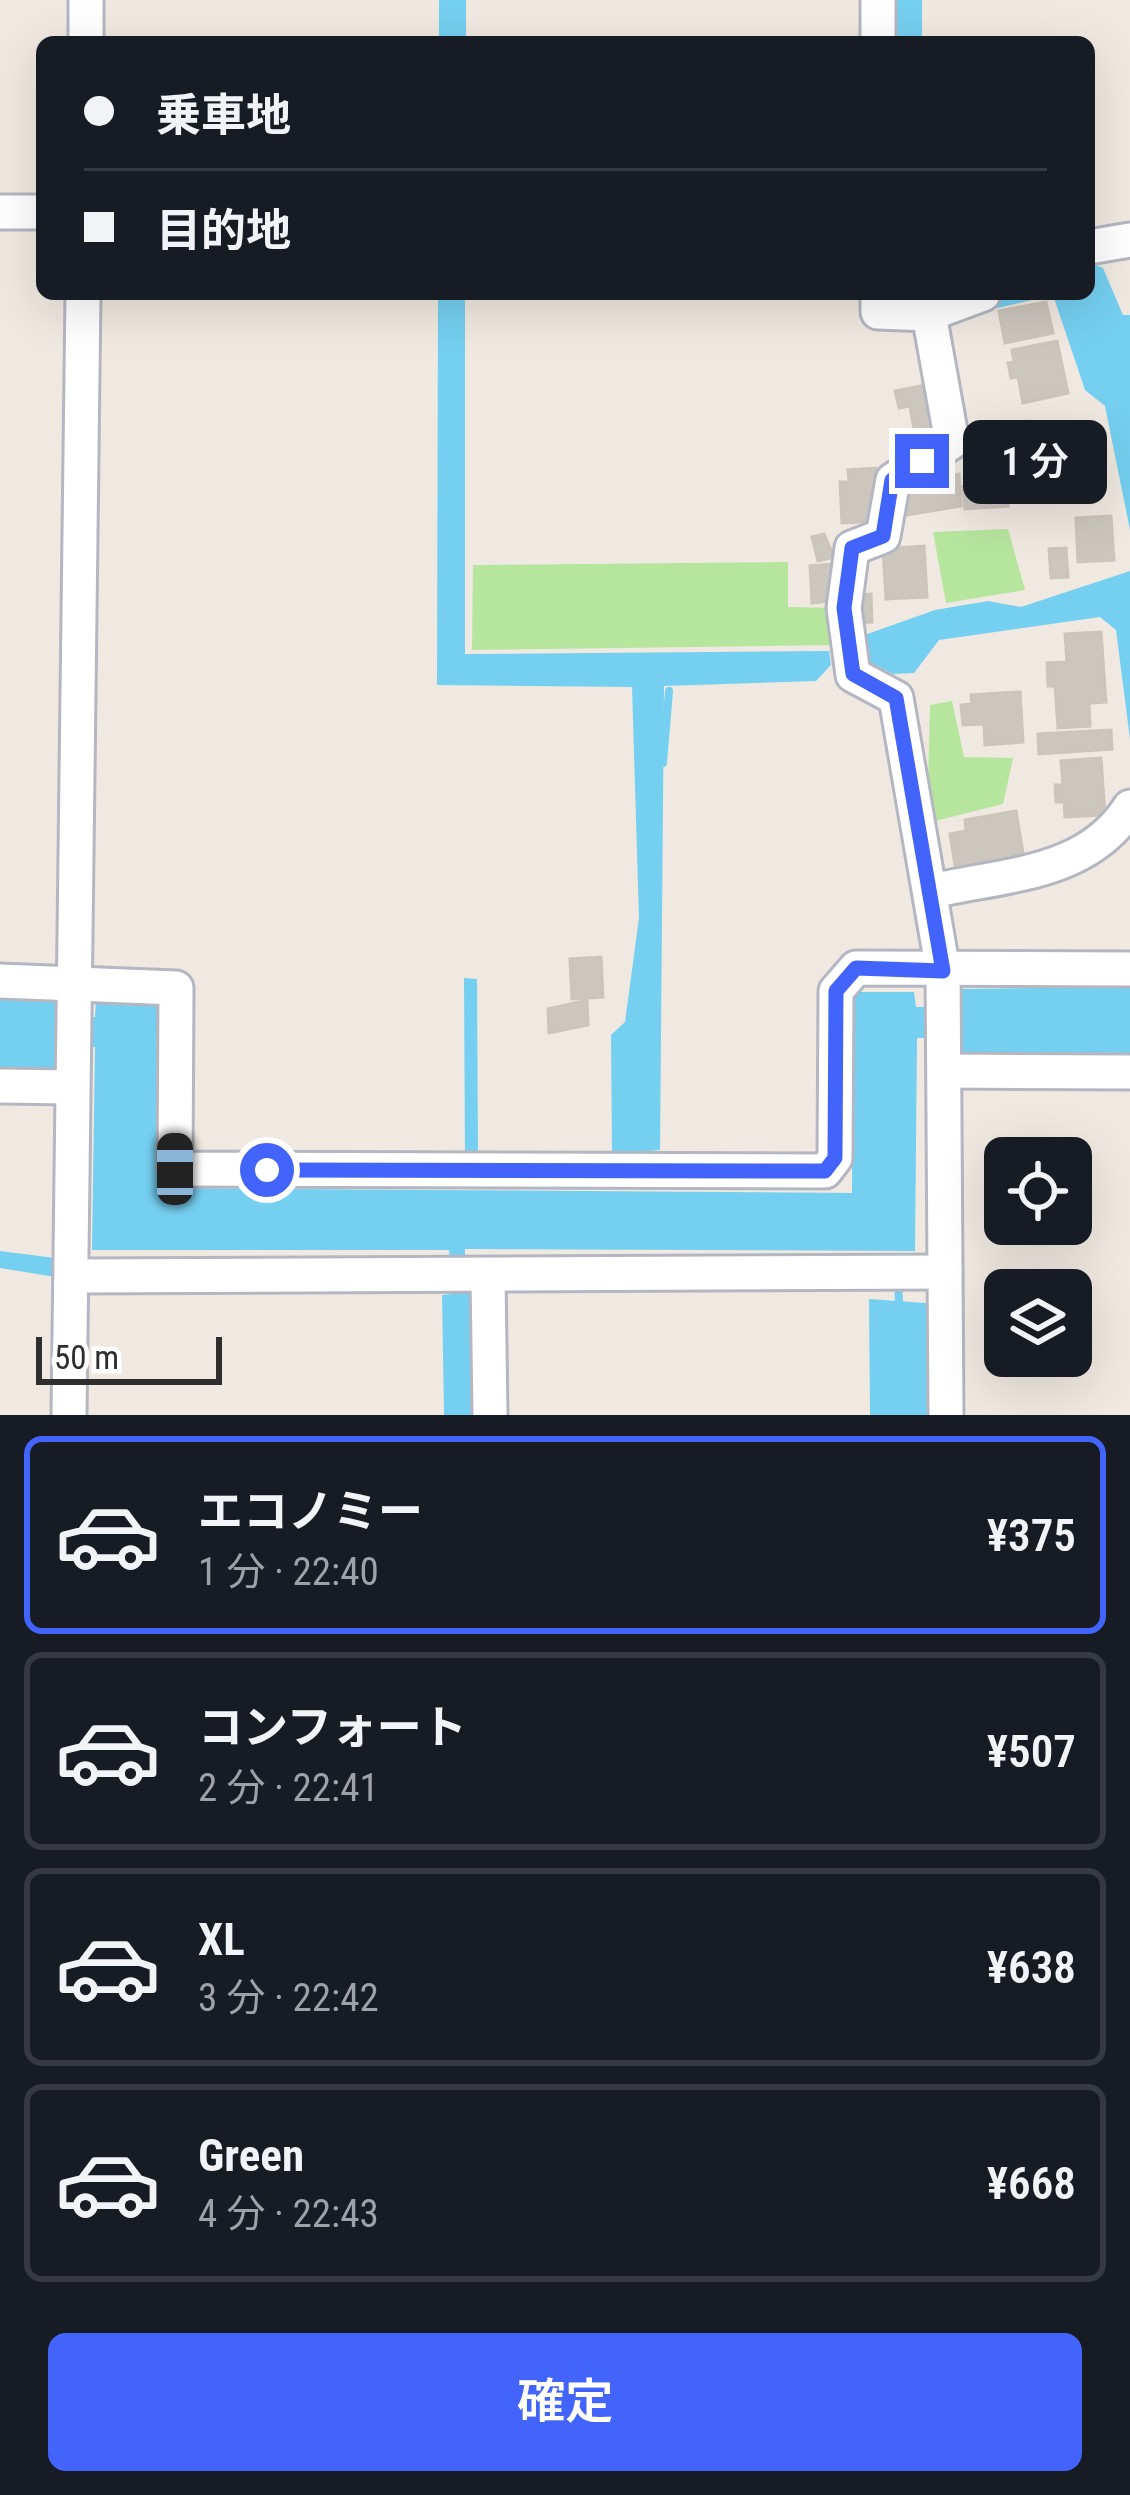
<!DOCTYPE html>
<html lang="ja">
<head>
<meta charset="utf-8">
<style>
  :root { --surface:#171b24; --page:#242831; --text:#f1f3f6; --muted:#9ea1a6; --line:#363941; --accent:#4264fb }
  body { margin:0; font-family:"Roboto Condensed","Noto Sans JP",sans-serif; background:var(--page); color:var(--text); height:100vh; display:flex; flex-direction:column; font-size:45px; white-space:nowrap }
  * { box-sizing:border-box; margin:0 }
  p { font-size:39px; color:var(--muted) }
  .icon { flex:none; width:66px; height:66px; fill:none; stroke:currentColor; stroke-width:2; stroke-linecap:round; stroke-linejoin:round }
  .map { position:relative; height:1415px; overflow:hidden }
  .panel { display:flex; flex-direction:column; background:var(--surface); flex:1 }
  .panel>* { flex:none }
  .top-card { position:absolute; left:36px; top:36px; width:1059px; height:264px; border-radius:18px; box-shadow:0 12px 48px #0002; display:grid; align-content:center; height:264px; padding:0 48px; background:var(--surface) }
  .controls { position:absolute; left:984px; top:1137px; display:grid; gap:24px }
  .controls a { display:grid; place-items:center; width:108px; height:108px; border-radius:18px; background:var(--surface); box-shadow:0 12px 48px #0002; font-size:60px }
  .scale { position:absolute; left:36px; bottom:30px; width:186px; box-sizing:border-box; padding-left:12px; border:6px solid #2e2e2e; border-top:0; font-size:33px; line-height:42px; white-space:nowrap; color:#2e2e2e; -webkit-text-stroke:9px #fff; paint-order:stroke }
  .end { position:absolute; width:54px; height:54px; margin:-27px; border:15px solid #4264fb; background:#fff; box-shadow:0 0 0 6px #fff }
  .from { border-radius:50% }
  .bubble { position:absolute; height:84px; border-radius:18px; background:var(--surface); box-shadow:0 12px 48px #0002; font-size:39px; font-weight:600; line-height:84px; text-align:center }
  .car { position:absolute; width:36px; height:72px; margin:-36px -18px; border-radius:15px; box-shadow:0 0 9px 3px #0007; background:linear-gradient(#222 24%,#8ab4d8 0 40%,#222 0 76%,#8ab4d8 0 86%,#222 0) }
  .top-card b { display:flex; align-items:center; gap:42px; height:114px; font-size:45px }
  .top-card b+b { border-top:3px solid var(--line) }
  .top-card i { width:30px; height:30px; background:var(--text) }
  ul { padding:21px 0 0; list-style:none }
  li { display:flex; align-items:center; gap:36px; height:198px; margin:0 24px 18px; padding:0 24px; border:6px solid var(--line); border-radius:18px }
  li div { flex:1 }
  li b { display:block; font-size:45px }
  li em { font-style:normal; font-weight:600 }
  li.selected { border-color:var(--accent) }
  li>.icon { width:108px; height:108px; stroke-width:1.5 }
  .action { display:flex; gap:24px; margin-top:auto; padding:24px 48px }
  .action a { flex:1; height:138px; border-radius:18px; background:var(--accent); color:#fff; font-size:48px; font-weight:600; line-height:138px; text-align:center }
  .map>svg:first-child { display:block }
  .green { fill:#b6e59e }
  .water { fill:#75cff0 }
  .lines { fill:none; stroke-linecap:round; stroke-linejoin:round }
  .stream { stroke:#75cff0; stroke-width:8 }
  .building { fill:#cbc7bf; stroke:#cbc5ba; stroke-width:3 }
  .minor-casing { stroke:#b4b7c1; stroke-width:39 }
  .minor { stroke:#fff; stroke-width:33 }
  .route { stroke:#4264fb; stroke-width:15 }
</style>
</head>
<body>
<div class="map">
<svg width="1130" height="1415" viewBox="0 0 1130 1415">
  <rect width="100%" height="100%" fill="#efe9e1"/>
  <g class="green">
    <path d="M1008,529L1025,590L946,603L933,532Z"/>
    <path d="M788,562V607L837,608V645L472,650L473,565Z"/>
    <path d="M952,701L964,757L1013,758L1003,804L927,823L930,705Z"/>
  </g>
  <g class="water">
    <rect x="439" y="0" width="27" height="42"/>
    <rect x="891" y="0" width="31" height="42"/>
    <path d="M1089,262L1103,268L1123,315H1130V530L1105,406L1085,390L1053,295L972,314L969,310L1009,294H1089Z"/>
    <path d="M438,294H465V654L829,651L831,665L816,681L664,686L660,1150L612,1154L611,1035L625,1022L639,918L632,687L437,685Z"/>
    <path d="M1130,571V739L1116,630L1100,617L939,640L914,673L893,674L859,657L856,638L935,610L988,601L1021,607Z"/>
    <path d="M464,978L477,979L478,1157L465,1156Z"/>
    <path d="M1130,987V1055H957L956,1038H917L915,1251L465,1249L466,1293L473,1294L474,1415H444L442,1295L451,1294L449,1250H92L95,1047L57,1046V1068L0,1067V997L57,998L58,1016L95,1017L96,997L162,1002L161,1188L852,1193L853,992H914L916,1007H957L958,989Z"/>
    <path d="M0,1251L63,1259L62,1278L0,1268Z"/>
    <path d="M869,1299L926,1303L927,1415H870Z"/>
  </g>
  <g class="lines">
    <g class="stream">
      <path d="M663,763L669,691"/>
      <path d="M898,1282L899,1301"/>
    </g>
  </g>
  <g class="building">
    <path d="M1046,302L1053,333L1005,343L999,311Z"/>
    <path d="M1057,341L1068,393L1023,403L1018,377L1011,378L1008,363L1014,362L1012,350Z"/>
    <path d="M932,384L942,442L917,447L910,406L899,408L895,391Z"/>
    <path d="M1027,421L1030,437L1037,436L1044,470L1003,479L988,429Z"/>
    <path d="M876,468L878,521L842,523L840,482H849L848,470Z"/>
    <path d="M959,474L961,506L907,515L905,484Z"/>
    <path d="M1007,484L1008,506L965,509L963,487Z"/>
    <path d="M1111,516L1114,560L1078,562L1076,518Z"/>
    <path d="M824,534L834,557L818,561L812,537Z"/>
    <path d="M924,546L927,597L886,599L883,549Z"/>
    <path d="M1066,548L1068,577L1051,578L1049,549Z"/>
    <path d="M835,564L831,601L812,603L810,566Z"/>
    <path d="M871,594L872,622L856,623L854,595Z"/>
    <path d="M1101,632L1106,702L1089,703L1090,726L1058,728L1055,686H1048L1047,663L1067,662L1065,634Z"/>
    <path d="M1020,692L1023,742L985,745L984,724L963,725L961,705L972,704L971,695Z"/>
    <path d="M1111,730L1112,749L1039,754L1038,734Z"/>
    <path d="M1101,758L1105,815L1065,817L1064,802H1056L1055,785H1063L1061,761Z"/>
    <path d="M1016,811L1024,859L956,871L950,834L966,831L965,820Z"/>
    <path d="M601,957L603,997L572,999L570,959Z"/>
    <path d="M587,1000L588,1025L549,1033L548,1009Z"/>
  </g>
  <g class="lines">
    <g class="minor-casing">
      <g id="minor">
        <path d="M86,42V0"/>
        <path d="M878,42V0"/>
        <path d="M0,212H42"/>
        <path d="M1089,247L1130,240"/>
        <path d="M878,294V312L929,314L983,294"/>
        <path d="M929,314L952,442L893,480L883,536L852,548L844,608L853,675L896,698L943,971L946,1415"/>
        <path d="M933,891C1006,874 1087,875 1130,807"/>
        <path d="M0,981L176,988L175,1169L825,1171L835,1158L836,991L856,968L1130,969"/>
        <path d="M946,1071L1130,1072"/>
        <path d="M0,1086L72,1087"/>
        <path d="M74,1276L945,1272"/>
        <path d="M488,1277L490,1415"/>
        <path d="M69,1415L83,294"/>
      </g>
    </g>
    <use href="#minor" class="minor"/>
  </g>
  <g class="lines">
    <path class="route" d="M267,1170L825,1171L835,1158L836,991L856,968L943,971L896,698L853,674L844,608L852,548L883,536L892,480L922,461"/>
  </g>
</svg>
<div class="controls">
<a><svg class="icon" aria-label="locate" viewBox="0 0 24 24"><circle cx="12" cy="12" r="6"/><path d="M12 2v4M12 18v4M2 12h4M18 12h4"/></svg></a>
<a><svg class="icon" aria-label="layers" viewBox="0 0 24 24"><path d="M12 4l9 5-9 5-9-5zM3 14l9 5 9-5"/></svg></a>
</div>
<div class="scale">50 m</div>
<i class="end from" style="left:267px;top:1170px"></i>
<i class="end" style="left:922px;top:461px"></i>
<div class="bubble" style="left:963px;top:420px;width:144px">1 分</div>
<i class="car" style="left:175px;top:1169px;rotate:0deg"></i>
<div class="top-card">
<b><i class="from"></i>乗車地</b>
<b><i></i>目的地</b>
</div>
</div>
<section class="panel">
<ul>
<li class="selected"><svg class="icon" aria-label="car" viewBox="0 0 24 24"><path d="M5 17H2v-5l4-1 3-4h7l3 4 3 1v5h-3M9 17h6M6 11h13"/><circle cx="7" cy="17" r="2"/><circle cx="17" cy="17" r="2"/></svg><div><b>エコノミー</b><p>1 分 · 22:40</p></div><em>¥375</em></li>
<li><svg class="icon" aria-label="car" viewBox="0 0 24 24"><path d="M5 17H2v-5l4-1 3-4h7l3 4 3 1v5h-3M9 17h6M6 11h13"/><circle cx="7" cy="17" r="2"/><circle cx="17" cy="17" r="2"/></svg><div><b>コンフォート</b><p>2 分 · 22:41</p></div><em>¥507</em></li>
<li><svg class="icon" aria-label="car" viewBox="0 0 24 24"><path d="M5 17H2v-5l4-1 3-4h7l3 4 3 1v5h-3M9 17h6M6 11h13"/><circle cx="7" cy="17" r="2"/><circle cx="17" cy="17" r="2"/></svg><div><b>XL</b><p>3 分 · 22:42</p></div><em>¥638</em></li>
<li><svg class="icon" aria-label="car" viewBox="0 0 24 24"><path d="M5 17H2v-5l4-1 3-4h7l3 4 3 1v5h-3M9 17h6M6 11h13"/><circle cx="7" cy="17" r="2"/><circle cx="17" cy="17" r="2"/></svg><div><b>Green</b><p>4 分 · 22:43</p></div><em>¥668</em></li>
</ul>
<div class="action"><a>確定</a></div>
</section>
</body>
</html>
